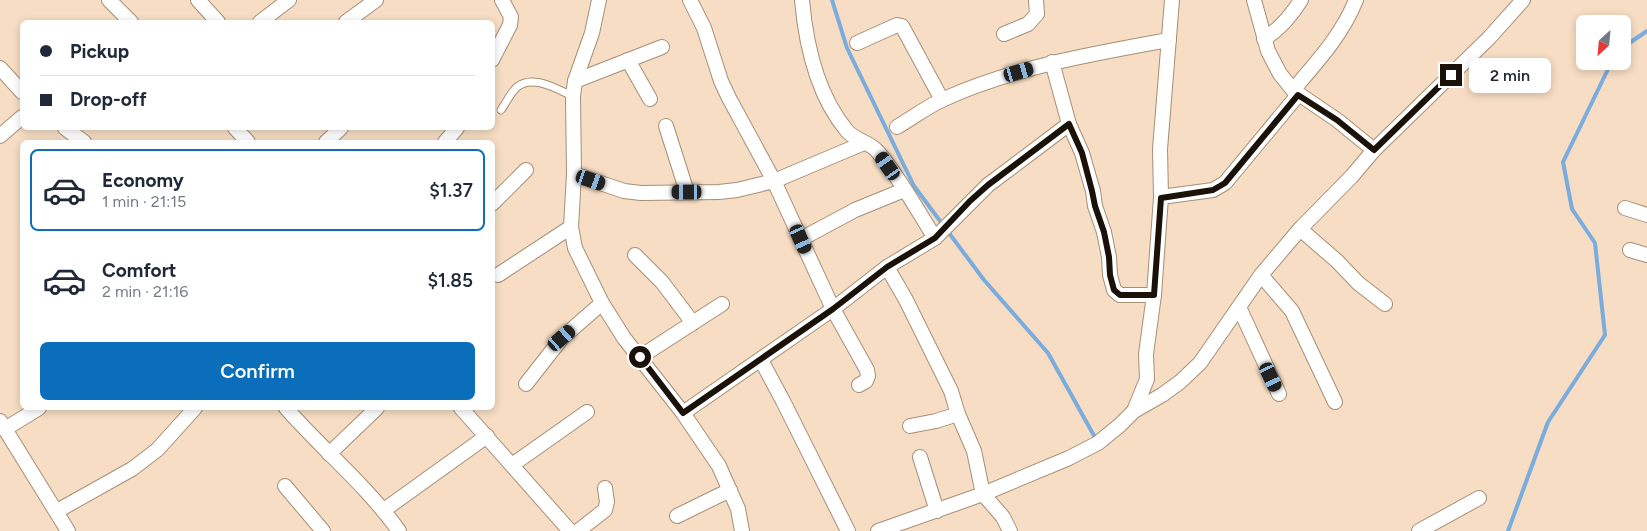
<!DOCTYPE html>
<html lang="en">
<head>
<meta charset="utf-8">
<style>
  :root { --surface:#fff; --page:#f2f2f3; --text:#1f2937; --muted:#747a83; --line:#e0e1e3; --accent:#0b6eba }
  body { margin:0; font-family:Figtree,sans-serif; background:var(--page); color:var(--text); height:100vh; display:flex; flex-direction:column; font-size:19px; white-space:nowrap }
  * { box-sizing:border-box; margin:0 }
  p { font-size:16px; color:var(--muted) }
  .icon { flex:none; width:28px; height:28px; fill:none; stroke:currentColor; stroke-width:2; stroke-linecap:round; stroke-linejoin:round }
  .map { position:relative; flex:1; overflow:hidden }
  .panel { position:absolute; left:20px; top:140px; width:475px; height:270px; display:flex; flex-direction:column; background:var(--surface); border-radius:8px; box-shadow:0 2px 8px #0003 }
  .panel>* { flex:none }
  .guide { position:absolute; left:20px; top:20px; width:475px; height:110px; border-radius:8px; box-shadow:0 2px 8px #0003; display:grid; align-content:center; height:110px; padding:0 20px; background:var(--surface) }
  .needle { width:32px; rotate:206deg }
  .buttons { position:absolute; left:1576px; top:15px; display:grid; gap:10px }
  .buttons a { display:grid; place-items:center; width:55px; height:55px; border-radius:8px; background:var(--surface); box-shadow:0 2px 8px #0003; font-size:25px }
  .end { position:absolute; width:22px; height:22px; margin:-11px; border:6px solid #1a1209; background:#fff; box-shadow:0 0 0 2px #fff }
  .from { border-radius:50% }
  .bubble { position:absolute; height:35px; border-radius:8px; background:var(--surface); box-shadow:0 2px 8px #0003; font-size:16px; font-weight:600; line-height:35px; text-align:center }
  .car { position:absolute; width:15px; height:30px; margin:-15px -8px; border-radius:6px; box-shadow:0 0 4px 1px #0007; background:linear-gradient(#222 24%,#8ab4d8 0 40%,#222 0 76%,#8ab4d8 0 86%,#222 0) }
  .guide b { display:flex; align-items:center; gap:18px; height:48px; font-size:19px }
  .guide b+b { border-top:1px solid var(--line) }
  .guide i { width:12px; height:12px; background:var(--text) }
  ul { padding:9px 0 0; list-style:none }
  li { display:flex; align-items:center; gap:15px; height:82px; margin:0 10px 8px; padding:0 10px; border:2px solid transparent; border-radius:8px }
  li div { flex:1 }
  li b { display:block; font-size:19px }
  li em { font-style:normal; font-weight:600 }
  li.current { border-color:var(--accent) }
  li>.icon { width:45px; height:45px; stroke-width:1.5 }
  .button { display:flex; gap:10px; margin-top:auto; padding:10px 20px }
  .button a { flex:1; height:58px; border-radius:8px; background:var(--accent); color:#fff; font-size:20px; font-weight:600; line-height:58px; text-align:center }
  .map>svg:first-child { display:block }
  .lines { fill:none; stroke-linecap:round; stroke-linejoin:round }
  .stream { stroke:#7aacde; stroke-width:4 }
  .lane-casing { stroke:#a68f77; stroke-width:9 }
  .street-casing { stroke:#a68f77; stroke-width:16 }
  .lane { stroke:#fff; stroke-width:7 }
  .street { stroke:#fff; stroke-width:14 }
  .route { stroke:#1a1209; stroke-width:6 }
</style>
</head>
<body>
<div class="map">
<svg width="1647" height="531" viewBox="0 0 1647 531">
  <rect width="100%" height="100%" fill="#f6ddc3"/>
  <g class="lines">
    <g class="stream">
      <path d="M832,0L847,48L914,186L984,280L1048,353L1097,441"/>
      <path d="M1622,48L1647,31"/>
      <path d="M1508,531L1548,422L1605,335L1595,243L1572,209L1563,162L1612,61"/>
    </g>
    <g class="lane-casing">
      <path id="lane" d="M501,110C506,103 511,92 517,87C533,74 556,89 573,96"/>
    </g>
    <g class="street-casing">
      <g id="street">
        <path d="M109,0L131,22"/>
        <path d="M198,0L218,22"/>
        <path d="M599,0L592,33L575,81L573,96L574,174L571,227L575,248L602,303L624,338L683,413L719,466L738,509L742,531"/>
        <path d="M690,0L704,28L721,81L729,98L774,181L864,143"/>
        <path d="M802,0C806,46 817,95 847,131C856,141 870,142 878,152C900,178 917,210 935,238"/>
        <path d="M1254,0L1268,51L1280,74L1293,90L1337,120L1374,150"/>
        <path d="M260,22L289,0"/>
        <path d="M346,22L376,0"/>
        <path d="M1004,34L1028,24L1037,14L1036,0"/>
        <path d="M1264,39C1280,29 1291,16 1301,0"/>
        <path d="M857,43L897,25L902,26L942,100"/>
        <path d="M492,60L510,25L511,17L502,0"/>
        <path d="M628,60L650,99"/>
        <path d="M1052,62L1069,124L1082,153L1093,191L1095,206L1104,232L1109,257L1110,275L1114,290L1120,295H1154"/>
        <path d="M0,68L22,92"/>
        <path d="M575,81L662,47"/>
        <path d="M1293,90C1317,62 1342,35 1356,0"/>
        <path d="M666,126L687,192"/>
        <path d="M897,127C912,118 928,106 944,99C1015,67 1092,54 1169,40"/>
        <path d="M65,128L84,142"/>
        <path d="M235,128L248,142"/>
        <path d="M0,136L22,117"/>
        <path d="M326,142L341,128"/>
        <path d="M445,142L457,128"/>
        <path d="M574,174L624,191L641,193L719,192L737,190L774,181L833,309L867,370L868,376L866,381L859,385"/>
        <path d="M1161,197L1213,190L1225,183L1298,95"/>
        <path d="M492,204L526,170"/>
        <path d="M1625,208L1647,215"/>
        <path d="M1300,229L1337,261L1358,283L1385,304"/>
        <path d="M801,239L855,210L904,190"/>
        <path d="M1630,250L1647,255"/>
        <path d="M635,255L662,282L693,323"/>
        <path d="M887,267L906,300L951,391L958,414L974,451L983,494L1003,517L1010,531"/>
        <path d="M498,275L571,227"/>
        <path d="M1261,275L1292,311L1335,402"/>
        <path d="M1239,307L1279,394"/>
        <path d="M640,357L722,304"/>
        <path d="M761,360L783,401L848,531"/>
        <path d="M526,384L562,338L602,303"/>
        <path d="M286,408C322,449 367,486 399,531"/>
        <path d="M461,408L570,531"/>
        <path d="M1134,411L1147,379L1146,354L1154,295L1161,197L1160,149L1172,0"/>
        <path d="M683,413L833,309L887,267L935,238L988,185L1069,124"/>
        <path d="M0,421L68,531"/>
        <path d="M910,426L936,421L958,414"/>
        <path d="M5,429L39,408"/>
        <path d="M329,454L377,408"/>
        <path d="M920,457L937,511"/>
        <path d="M512,465L587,412"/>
        <path d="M285,486L323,531"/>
        <path d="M384,510L487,436"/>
        <path d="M57,511L132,469L157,450L195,408"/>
        <path d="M677,516L730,490"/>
        <path d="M578,531L605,510L607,502L605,488"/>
        <path d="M878,531L983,494L1069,458L1098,443L1120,425L1134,411L1162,395L1180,382L1200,363L1261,275L1300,229L1352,176L1374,150L1489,38L1523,0"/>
        <path d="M1419,531L1479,498"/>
      </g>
    </g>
    <use href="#lane" class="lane"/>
    <use href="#street" class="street"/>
  </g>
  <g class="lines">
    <path class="route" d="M640,357L683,413L833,309L887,267L935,238L970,201L988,185L1069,124L1082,153L1092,191L1095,206L1104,232L1109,257L1110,275L1114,290L1120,295H1154L1161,198L1213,190L1225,183L1298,95L1337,120L1374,150L1451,75"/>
  </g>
</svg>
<div class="buttons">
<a><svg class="needle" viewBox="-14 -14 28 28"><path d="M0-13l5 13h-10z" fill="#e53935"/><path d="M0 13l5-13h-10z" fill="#747a83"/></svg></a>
</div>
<i class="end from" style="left:640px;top:357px"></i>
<i class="end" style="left:1451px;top:75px"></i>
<div class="bubble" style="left:1469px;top:58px;width:82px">2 min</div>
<i class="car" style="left:1019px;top:72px;rotate:74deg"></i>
<i class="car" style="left:888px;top:166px;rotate:325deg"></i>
<i class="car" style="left:591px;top:180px;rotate:109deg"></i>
<i class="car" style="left:687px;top:192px;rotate:270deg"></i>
<i class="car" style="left:801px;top:239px;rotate:156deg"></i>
<i class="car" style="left:562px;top:338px;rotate:49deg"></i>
<i class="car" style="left:1271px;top:377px;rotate:155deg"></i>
<div class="guide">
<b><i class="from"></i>Pickup</b>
<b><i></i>Drop-off</b>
</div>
<section class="panel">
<ul>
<li class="current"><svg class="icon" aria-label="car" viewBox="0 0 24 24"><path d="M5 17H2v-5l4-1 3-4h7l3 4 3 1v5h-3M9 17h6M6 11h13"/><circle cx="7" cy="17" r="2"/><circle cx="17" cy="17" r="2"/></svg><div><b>Economy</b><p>1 min · 21:15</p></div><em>$1.37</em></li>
<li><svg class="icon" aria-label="car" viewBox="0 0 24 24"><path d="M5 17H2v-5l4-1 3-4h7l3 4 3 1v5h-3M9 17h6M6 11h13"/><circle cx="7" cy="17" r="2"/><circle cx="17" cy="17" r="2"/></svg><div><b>Comfort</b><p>2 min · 21:16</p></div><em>$1.85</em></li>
</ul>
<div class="button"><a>Confirm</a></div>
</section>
</div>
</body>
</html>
